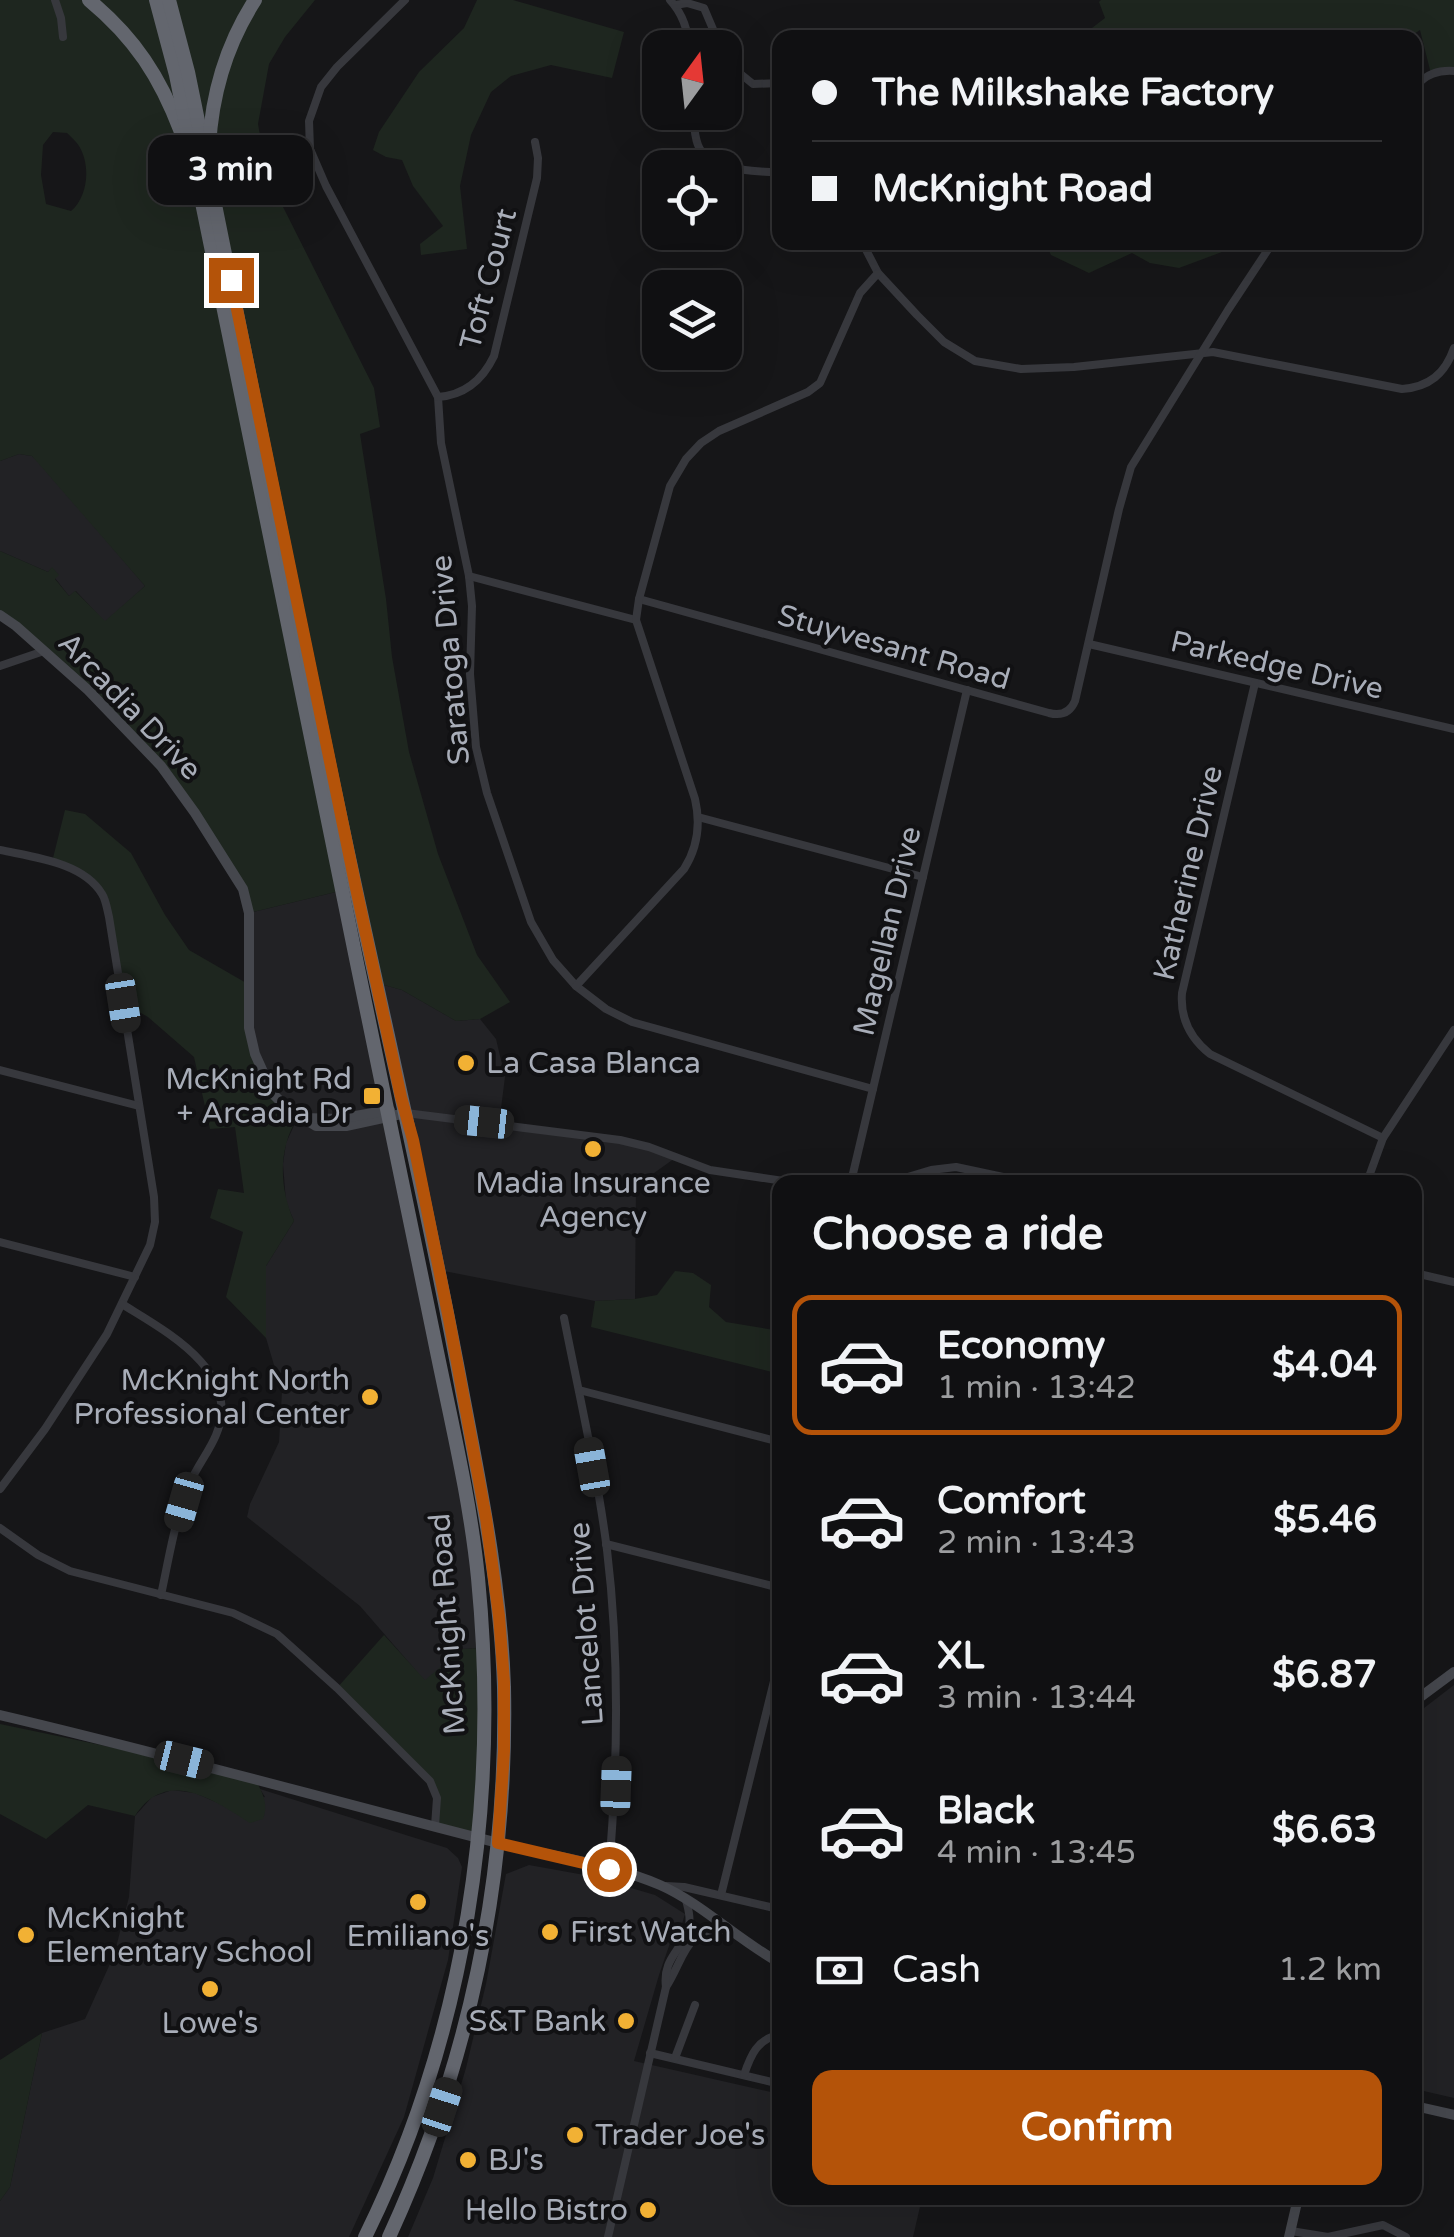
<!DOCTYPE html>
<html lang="en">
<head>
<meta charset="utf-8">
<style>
  :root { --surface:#101012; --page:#19191b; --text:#f1f3f6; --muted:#9c9d9f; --line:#303032; --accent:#b45309 }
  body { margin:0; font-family:"Varela Round",sans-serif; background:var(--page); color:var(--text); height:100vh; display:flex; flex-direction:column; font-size:38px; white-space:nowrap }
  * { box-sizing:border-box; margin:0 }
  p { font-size:32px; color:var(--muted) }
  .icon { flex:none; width:55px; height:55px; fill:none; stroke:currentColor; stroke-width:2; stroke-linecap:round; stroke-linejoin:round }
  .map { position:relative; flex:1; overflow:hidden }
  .panel { position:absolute; left:772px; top:1175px; width:650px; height:1030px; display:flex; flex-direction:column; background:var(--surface); border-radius:20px; box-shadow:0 10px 40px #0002,0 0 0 2px var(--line) }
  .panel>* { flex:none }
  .guide { position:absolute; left:772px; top:30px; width:650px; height:220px; border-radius:20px; box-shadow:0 10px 40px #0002,0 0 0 2px var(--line); display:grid; align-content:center; height:220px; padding:0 40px; background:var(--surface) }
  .needle { width:65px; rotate:15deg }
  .fabs { position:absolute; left:642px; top:30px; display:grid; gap:20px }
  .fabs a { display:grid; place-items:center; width:100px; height:100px; border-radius:20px; background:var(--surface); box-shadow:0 10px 40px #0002,0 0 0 2px var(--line); font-size:50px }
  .end { position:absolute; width:45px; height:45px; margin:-22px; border:12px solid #b45309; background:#fff; box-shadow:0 0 0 5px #fff }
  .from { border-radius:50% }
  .bubble { position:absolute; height:70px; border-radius:20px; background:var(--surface); box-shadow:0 10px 40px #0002,0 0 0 2px var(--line); font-size:32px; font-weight:800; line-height:70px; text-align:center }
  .car { position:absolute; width:30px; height:60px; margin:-30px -15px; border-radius:12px; box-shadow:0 0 8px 2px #0007; background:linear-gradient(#222 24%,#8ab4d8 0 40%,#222 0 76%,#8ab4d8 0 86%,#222 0) }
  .guide b { display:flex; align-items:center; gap:35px; height:95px; font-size:38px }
  .guide b+b { border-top:2px solid var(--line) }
  .guide i { width:25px; height:25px; background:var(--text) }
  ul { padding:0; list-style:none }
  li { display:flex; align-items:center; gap:30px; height:140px; margin:0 20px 15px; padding:0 20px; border:5px solid transparent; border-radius:20px }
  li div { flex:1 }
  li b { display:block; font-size:38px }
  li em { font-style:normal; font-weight:800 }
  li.active { border-color:var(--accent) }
  li>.icon { width:90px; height:90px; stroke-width:1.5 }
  h2 { padding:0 40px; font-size:45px; line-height:120px }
  .pay { display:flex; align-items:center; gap:25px; height:110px; padding:0 40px; font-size:38px }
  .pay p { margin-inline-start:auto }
  .primary-button { display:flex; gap:20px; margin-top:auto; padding:20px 40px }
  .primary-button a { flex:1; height:115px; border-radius:20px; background:var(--accent); color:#fff; font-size:40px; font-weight:800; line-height:115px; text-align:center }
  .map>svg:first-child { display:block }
  .built { fill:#222225 }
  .green { fill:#1e261f; fill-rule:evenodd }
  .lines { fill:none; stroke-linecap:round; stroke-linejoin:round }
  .street { stroke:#37383d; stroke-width:8 }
  .secondary { stroke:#45474d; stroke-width:10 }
  .highway { stroke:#63666e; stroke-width:14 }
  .route { stroke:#b45309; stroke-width:12 }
  .poi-dot { fill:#f2b134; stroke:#111113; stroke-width:4 }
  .labels { text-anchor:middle; stroke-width:8; stroke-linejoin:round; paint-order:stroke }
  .street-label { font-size:30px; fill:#a8adb8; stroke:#111113 }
  .poi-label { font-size:30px; fill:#a8adb8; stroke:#111113; text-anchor:start }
</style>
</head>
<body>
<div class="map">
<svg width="1454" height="2237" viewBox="0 0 1454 2237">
  <rect width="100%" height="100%" fill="#161618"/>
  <g class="built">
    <path d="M19,454L32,456L42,465L145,586L105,622L76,591L69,596L55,578L52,568L48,572L0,551V461Z"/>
    <path d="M344,890L461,1470L483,1648L462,1649L425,1681L360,1606L247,1517L250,1504L279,1442L282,1392L266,1338V1266L294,1221L286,1202L283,1164L286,1143L298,1117L288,1109L255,1054L249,913Z"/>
    <path d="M377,983L402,990L456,1021L480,1019L496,1039L505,1077L499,1124L620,1140L675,1158L636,1186L635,1299L595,1301L439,1270Z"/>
    <path d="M1454,1685V2098L1415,2089V1715Z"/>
    <path d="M260,1789L447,1848L458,1858L462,1867L448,1960L404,2117L349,2237H0V2201L10,2187L42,2033L85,2019L114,1955L129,1897L135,1816L152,1797L172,1790L195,1793L218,1803L265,1797Z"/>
    <path d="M529,1865L590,1876L655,1895L685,1914L681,1927L670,1943L659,1975L634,2061L780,2094V2198H922L913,2237H408L433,2178L466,2068L486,1984L506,1874Z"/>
  </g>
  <g class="green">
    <path d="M0,0H156L344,890L249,913L247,903L195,813L88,690L0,615V551L48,572L52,567L59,575L55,579L69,596L75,591L105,621L145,586L32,456L19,454L0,461ZM53,132L67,133C71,137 76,141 79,146C91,165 88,197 71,211L46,204L41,175L43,145Z"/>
    <path d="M169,0H315L285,37L269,64L258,124L267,175L374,388L380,427L360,434L386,599L392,657L409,752L438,854L477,955L510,1002L480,1019L456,1021L402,990L377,983Z"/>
    <path d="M477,0H513L624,32L612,78L551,65L511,76L491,92L471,135L460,186L467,249L421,255L420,244L443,226L413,186L402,160L386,157L373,150L379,132L419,72L464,28Z"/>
    <path d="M1101,0H1454V71L1431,74L1420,30L1408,38H1079L1105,18L1099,2Z"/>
    <path d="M1045,243H1255L1253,245L1230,249L1179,268L1150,263L1132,253L1089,273L1051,255Z"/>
    <path d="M65,810L85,814L131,853L165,915L189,950L248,984V1009L264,1075L298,1117C278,1148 279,1188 294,1221L266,1266V1338L226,1297L243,1232L210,1218L218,1189L244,1193L235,1127L210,1129L194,1057L148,1017L123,1003L109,917L94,884L52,862Z"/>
    <path d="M675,1271L693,1273L711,1285L709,1307L726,1322L780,1331V1374L591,1327L595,1301L635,1299L657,1295Z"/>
    <path d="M384,1635L425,1680L462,1649L483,1648L478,1837L435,1826L433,1786L337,1688Z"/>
    <path d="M0,1724L254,1777C262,1792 269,1803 263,1819L250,1823C213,1800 167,1767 135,1816L88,1805L46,1839L0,1814Z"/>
    <path d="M42,2033L10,2187L0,2201V2060Z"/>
  </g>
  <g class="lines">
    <g class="street">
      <path d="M55,0L61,18L63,37"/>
      <path d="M405,0L337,67L321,87L309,121L310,149L326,186L438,397L441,443L469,576L472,606L470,674L476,747L487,793L531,922L553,960L576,986L606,1009L632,1022L873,1089"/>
      <path d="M670,0C683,14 688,29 689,48"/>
      <path d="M675,5L687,3L704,8L721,48"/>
      <path d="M725,57L727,63L753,84L780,83"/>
      <path d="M1415,87C1426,74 1438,70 1454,71"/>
      <path d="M693,112C694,123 694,135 698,145C709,173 755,170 780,173"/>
      <path d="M862,242L878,273L917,315L944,342L975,361L1021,369L1074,367L1213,352L1402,389C1429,387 1445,374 1454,348"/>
      <path d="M438,397C465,395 483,379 494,356L537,178L538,158L535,142"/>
      <path d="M469,576L636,620"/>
      <path d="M639,599L1049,713C1061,716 1070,713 1075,701L1119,509L1131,467L1228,310L1273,242"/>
      <path d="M1089,644L1454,729"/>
      <path d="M0,666L44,651"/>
      <path d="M1255,683L1182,993C1180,1018 1190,1038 1210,1054L1383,1138"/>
      <path d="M698,817L923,877"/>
      <path d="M0,850C32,857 83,862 102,894C106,900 107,909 109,917L154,1197L155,1222L150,1245L107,1334L45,1429L0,1489"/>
      <path d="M576,986L684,869C698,847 701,825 695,799L636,620L639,599L670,486L686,459L701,443L719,431L808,392L820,383L860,293L878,273"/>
      <path d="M0,1070L139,1106"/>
      <path d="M406,1113L620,1140L649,1147L710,1170L790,1182"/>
      <path d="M851,1182L967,690"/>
      <path d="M891,1182L931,1170L956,1167L1027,1182"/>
      <path d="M1367,1182L1383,1138L1454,1030"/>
      <path d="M0,1242L135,1277"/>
      <path d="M1415,1273L1454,1282"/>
      <path d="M122,1304C165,1331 243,1371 216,1435C209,1452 197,1466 190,1483C175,1518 169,1558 161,1595"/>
      <path d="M564,1318C579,1394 597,1472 607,1550C620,1657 618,1762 609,1869"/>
      <path d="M579,1390L780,1442"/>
      <path d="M0,1528L38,1555L70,1571L233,1613L277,1634L337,1688L430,1781L437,1798L435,1826"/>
      <path d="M606,1544L780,1588"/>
      <path d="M666,1886L684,1887L774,1908"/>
      <path d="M721,1895L780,1657"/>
      <path d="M666,1987C684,1960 686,1923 729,1931"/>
      <path d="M650,2053L780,2084"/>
      <path d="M675,2058L695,2005"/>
      <path d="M744,2075C751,2054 757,2040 780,2034"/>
      <path d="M1291,2231L1328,2237L1383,2225L1406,2237"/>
      <path d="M608,2237L666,1987C662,1957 684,1950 689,1925C691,1917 688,1908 686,1900"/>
    </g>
    <g class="secondary">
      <path d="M0,615L16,626L88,690L161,766L195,813L243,889L249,913V1028L255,1054L273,1094L288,1109L316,1126H346L406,1113"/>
      <path d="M304,1118L338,1119L390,1110"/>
      <path d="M1415,1701L1454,1672"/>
      <path d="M0,1715C167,1754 332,1801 498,1843C551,1857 609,1863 660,1885C701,1903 738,1940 780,1963"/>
      <path d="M1415,2106L1454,2115"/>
      <path d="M1289,2237L1298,2198"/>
    </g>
    <g class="highway">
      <path d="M89,0C135,38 160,77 181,132"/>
      <path d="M156,0L176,75C238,372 298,670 358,968C383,1091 409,1214 434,1337C450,1417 470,1497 478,1578C500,1803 466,2033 365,2237"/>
      <path d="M169,0L188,72C244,345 297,618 356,890C393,1060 432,1229 464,1401C482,1495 501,1590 504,1687C508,1878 469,2063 389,2237"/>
      <path d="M209,146C212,93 226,45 255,0"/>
    </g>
  </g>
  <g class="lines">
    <path class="route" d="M231,280L356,888L401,1097L413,1140L448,1314L486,1518L499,1616L504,1682V1751L498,1843L609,1869"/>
  </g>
  <g class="poi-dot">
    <circle cx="466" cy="1063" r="10"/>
    <rect x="362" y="1086" width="20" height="20" rx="5"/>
    <circle cx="593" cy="1149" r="10"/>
    <circle cx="370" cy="1397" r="10"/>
    <circle cx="418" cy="1902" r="10"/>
    <circle cx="550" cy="1932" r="10"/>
    <circle cx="26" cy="1935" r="10"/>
    <circle cx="210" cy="1989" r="10"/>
    <circle cx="626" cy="2021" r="10"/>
    <circle cx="575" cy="2135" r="10"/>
    <circle cx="468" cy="2160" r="10"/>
    <circle cx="648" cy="2210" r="10"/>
  </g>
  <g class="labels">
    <g class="street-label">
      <text transform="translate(488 279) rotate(-75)" y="10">Toft Court</text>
      <text transform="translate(894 647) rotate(16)" y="10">Stuyvesant Road</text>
      <text transform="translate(450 660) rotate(-95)" y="10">Saratoga Drive</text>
      <text transform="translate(1277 665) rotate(13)" y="10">Parkedge Drive</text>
      <text transform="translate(130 706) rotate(46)" y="10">Arcadia Drive</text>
      <text transform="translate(1188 873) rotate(-77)" y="10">Katherine Drive</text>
      <text transform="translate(887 931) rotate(-77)" y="10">Magellan Drive</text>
      <text transform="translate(447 1624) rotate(-94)" y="10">McKnight Road</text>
      <text transform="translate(586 1624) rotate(-94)" y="10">Lancelot Drive</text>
    </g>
    <g class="poi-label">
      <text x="486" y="1073">La Casa Blanca</text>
      <text x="352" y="1089" text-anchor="end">McKnight Rd<tspan x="352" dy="34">+ Arcadia Dr</tspan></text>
      <text x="593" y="1193" text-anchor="middle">Madia Insurance<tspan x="593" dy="34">Agency</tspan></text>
      <text x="350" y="1390" text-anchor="end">McKnight North<tspan x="350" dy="34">Professional Center</tspan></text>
      <text x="46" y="1928">McKnight<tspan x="46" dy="34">Elementary School</tspan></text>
      <text x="570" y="1942">First Watch</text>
      <text x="418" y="1946" text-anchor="middle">Emiliano's</text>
      <text x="606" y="2031" text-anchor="end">S&amp;T Bank</text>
      <text x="210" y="2033" text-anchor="middle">Lowe's</text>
      <text x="595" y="2145">Trader Joe's</text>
      <text x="488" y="2170">BJ's</text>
      <text x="628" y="2220" text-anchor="end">Hello Bistro</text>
    </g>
  </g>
</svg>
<div class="fabs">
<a><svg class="needle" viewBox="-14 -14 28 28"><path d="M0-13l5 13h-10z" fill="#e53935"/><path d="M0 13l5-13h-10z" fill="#9c9d9f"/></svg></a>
<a><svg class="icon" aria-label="locate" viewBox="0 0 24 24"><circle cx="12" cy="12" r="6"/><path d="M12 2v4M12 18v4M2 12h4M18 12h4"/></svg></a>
<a><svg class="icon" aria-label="layers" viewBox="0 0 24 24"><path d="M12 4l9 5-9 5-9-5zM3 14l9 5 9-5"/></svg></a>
</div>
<i class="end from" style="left:609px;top:1869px"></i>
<i class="end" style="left:231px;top:280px"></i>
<div class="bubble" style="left:148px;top:135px;width:165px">3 min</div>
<i class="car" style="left:123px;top:1003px;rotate:171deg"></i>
<i class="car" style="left:484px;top:1122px;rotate:276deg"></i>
<i class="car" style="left:592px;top:1467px;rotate:350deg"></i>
<i class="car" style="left:184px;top:1502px;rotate:196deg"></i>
<i class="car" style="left:184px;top:1760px;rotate:104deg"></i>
<i class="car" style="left:616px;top:1786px;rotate:2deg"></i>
<i class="car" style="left:442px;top:2107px;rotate:18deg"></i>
<div class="guide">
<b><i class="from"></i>The Milkshake Factory</b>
<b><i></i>McKnight Road</b>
</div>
<section class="panel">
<h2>Choose a ride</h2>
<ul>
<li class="active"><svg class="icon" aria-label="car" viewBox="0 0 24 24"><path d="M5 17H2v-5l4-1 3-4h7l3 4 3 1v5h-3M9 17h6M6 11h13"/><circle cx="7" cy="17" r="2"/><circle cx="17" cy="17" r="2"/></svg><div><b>Economy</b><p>1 min · 13:42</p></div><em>$4.04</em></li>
<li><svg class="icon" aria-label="car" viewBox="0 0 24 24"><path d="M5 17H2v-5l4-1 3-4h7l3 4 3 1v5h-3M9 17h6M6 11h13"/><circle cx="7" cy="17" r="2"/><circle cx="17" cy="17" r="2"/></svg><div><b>Comfort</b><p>2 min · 13:43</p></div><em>$5.46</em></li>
<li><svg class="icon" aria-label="car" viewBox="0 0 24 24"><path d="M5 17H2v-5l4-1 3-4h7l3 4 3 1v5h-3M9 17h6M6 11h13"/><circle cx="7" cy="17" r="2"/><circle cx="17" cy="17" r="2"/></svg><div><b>XL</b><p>3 min · 13:44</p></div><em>$6.87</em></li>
<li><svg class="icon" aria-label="car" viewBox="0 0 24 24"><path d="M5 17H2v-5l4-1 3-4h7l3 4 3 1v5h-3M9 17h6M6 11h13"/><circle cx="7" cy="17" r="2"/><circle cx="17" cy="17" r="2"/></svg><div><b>Black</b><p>4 min · 13:45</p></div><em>$6.63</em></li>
</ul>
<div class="pay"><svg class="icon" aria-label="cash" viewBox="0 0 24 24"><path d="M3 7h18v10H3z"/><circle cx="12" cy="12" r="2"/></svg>Cash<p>1.2 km</p></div>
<div class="primary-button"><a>Confirm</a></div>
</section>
</div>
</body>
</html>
